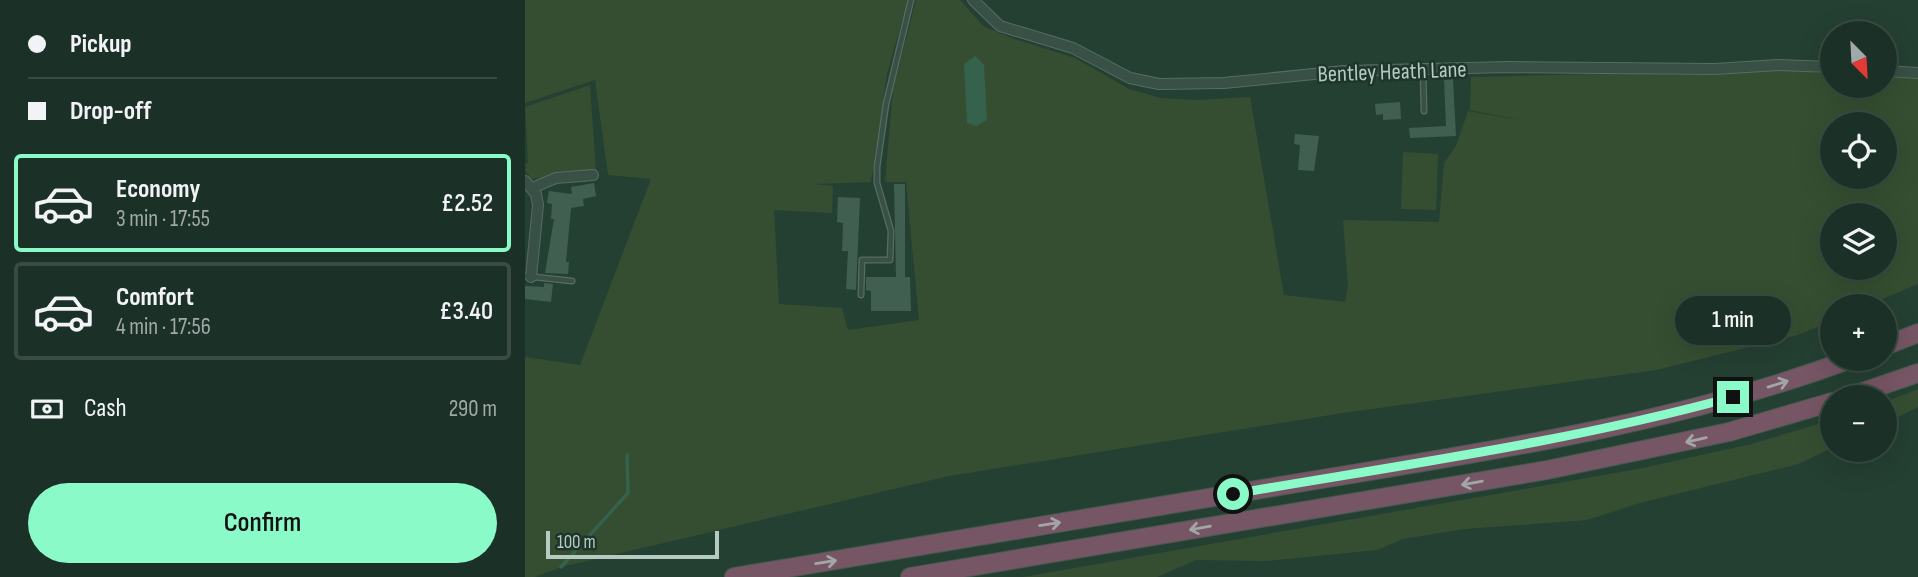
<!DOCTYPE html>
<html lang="en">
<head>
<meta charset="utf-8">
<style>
  :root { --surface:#1b3026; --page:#24382e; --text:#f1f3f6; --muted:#a0a9a7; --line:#394b43; --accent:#8afac8 }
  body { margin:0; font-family:"Sofia Sans Condensed",sans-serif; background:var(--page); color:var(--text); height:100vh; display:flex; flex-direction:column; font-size:26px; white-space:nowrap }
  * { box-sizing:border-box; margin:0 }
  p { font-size:23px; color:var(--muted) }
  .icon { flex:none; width:38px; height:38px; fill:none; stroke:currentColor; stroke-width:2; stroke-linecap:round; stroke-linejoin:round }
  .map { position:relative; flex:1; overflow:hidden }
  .drawer { display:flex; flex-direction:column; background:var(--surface); width:525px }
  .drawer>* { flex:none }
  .guide { display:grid; align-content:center; height:154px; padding:0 28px; background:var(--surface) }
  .needle { width:46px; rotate:156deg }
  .fabs { position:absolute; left:1295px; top:21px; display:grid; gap:14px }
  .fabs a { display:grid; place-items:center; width:77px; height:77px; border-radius:50%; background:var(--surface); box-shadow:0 7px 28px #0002,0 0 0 2px var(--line); font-size:35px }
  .scale { position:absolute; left:21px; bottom:18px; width:173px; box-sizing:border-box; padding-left:7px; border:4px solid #b5cac1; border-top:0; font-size:19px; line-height:24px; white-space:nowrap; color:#b5cac1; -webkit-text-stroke:5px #1d352a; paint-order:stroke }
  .end { position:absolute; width:32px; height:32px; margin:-16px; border:9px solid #8afac8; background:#111; box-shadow:0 0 0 4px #111 }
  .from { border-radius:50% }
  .bubble { position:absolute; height:49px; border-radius:24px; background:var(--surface); box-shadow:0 7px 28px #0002,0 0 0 2px var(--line); font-size:23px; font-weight:600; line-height:49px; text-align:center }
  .guide b { display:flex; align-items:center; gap:24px; height:66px; font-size:26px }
  .guide b+b { border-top:2px solid var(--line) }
  .guide i { width:18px; height:18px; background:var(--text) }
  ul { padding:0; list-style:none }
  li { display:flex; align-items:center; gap:21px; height:98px; margin:0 14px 10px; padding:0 14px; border:4px solid var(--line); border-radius:7px }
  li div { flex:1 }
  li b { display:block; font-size:26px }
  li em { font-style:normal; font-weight:600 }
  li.on { border-color:var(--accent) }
  li>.icon { width:63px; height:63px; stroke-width:1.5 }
  .pay { display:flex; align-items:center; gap:18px; height:77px; padding:0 28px; font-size:26px }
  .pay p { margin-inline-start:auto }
  .action { display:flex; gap:14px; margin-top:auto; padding:14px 28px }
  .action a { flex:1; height:80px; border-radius:42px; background:var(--accent); color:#111; font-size:28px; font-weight:600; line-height:80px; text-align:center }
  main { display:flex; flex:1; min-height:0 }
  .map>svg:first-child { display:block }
  .green { fill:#354e31; fill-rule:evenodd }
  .water { fill:#34624c }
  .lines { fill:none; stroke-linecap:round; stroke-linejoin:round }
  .stream { stroke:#34624c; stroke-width:3.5 }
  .building { fill:#405f51 }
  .service-casing { stroke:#566d63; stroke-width:7 }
  .minor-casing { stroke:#566d63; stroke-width:12 }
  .motorway-casing { stroke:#435a50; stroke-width:20 }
  .service { stroke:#385045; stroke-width:4.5 }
  .minor { stroke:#385045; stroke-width:10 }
  .motorway { stroke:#765564; stroke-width:18 }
  .oneway { stroke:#a2a7a5 }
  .route { stroke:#8afac8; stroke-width:9 }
  .labels { text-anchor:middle; stroke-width:5; stroke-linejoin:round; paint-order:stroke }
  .street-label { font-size:23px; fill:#b5cac1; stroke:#1d352a }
</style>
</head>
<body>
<main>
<section class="drawer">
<div class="guide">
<b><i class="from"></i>Pickup</b>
<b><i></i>Drop-off</b>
</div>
<ul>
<li class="on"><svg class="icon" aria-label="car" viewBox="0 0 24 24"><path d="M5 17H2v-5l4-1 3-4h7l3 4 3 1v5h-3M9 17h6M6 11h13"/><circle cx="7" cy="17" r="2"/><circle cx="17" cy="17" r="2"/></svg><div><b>Economy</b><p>3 min · 17:55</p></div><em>£2.52</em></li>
<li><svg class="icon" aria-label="car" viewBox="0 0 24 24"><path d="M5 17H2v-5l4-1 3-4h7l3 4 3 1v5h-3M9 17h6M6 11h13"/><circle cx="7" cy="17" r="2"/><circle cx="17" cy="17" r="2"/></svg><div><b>Comfort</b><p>4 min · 17:56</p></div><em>£3.40</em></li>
</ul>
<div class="pay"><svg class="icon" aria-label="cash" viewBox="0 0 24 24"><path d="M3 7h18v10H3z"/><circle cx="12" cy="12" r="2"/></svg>Cash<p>290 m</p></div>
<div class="action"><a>Confirm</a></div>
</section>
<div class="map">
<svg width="1393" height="577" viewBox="0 0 1393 577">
  <rect width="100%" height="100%" fill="#244032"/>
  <g class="green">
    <path d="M0,0H383L362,74L346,182L289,184L308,186L307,213L249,210L254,304L317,308L323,330L394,320L381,182H360L368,89L391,0H435L458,26L489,39L550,58L604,89L636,98L672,100L725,97L759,295L820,302L823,285L818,220L914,222L919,163L931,146L943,111L999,121L945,110L946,77L1113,73L1161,75L1249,70L1307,73V86H1360V76L1393,79V284L1341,306H1307V321L1273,335L1131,370L818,413L424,476L36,567L10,577H0V357L55,365L126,179L83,175L70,80L0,103ZM1307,124H1360V177H1307ZM1307,215H1360V268H1307Z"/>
    <path d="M65,85L71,171L7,179L1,172L0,164L3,163L0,107Z"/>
    <path d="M878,152L913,154L911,210L876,209Z"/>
    <path d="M1393,389V407L1360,423V402Z"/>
    <path d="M1307,420V448L1273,464L1115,503L1062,520L940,529L878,539L852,550L742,561L671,560L632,577H498L1113,469L1226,444Z"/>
  </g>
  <path class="water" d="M450,56L459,65L462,120L451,126L442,123L439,64Z"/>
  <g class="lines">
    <path class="stream" d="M36,567L103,493L102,455"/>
  </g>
  <g class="building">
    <path d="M928,79L931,136L885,138L884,128L921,126L919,80Z"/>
    <path d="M875,102L876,119L858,120V114L851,115L850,104Z"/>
    <path d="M770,134L794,136L789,171L773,170L775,145L769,144Z"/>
    <path d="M69,183L71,196L58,199L59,206L46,208L41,262H44L43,274L20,273L29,219H26L27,204L22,203L24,191L47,194L46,187Z"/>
    <path d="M369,184H380V277H385L386,311H346V291L341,290V277H371Z"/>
    <path d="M313,197L335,198L331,290L321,289L323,251H317L318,223L312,222Z"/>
    <path d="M19,283L28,284L26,302L0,299V286L19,287Z"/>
  </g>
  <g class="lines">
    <g class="service-casing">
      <g id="service">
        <path d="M898,70L899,111"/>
        <path d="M0,276L47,281"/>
        <path d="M336,295L337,260H365L366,231L352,183V167L361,104L386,0"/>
      </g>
    </g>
    <g class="minor-casing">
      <g id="minor">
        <path d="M448,0L475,26L548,48L605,78L634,84L699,83L819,71L984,67L1190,69L1253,65L1307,67"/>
        <path d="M1360,71L1393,73"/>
        <path d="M0,181L11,194L13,205L6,277"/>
        <path d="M7,188L31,178L68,175"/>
      </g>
    </g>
    <g class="motorway-casing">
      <g id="motorway">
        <path d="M1360,346L1393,333"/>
        <path d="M1323,397L1393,373"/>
        <path d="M209,577C403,545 597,512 791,480C972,450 1153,423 1326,359"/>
        <path d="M385,577L1022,470L1204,432L1307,402"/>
      </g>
    </g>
    <use href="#service" class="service"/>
    <use href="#minor" class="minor"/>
    <use href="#motorway" class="motorway"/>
  </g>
  <defs><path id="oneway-shaft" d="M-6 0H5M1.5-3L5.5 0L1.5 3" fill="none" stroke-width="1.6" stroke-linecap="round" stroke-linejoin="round" transform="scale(1.75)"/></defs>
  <g class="oneway">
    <use href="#oneway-shaft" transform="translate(1253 384) rotate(-17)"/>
    <use href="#oneway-shaft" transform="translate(1171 440) rotate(167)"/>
    <use href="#oneway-shaft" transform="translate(947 483) rotate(170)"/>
    <use href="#oneway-shaft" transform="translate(525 524) rotate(-9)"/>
    <use href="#oneway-shaft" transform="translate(675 528) rotate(170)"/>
    <use href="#oneway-shaft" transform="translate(301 562) rotate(-9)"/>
  </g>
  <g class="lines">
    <path class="route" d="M708,494C876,465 1044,442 1208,397"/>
  </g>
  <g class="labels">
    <g class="street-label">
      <text transform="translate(867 71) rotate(-2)" y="8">Bentley Heath Lane</text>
    </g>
  </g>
</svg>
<div class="fabs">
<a><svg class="needle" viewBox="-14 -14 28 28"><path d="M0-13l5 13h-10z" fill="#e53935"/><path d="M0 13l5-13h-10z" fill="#a0a9a7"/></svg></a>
<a><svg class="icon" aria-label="locate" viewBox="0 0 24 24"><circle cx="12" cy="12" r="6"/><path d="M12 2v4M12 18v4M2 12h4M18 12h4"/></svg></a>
<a><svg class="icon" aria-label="layers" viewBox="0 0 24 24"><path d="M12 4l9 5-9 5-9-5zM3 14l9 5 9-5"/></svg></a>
<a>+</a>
<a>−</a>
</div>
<div class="scale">100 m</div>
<i class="end from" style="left:708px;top:494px"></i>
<i class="end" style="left:1208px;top:397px"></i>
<div class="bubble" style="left:1150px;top:296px;width:116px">1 min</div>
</div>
</main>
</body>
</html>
